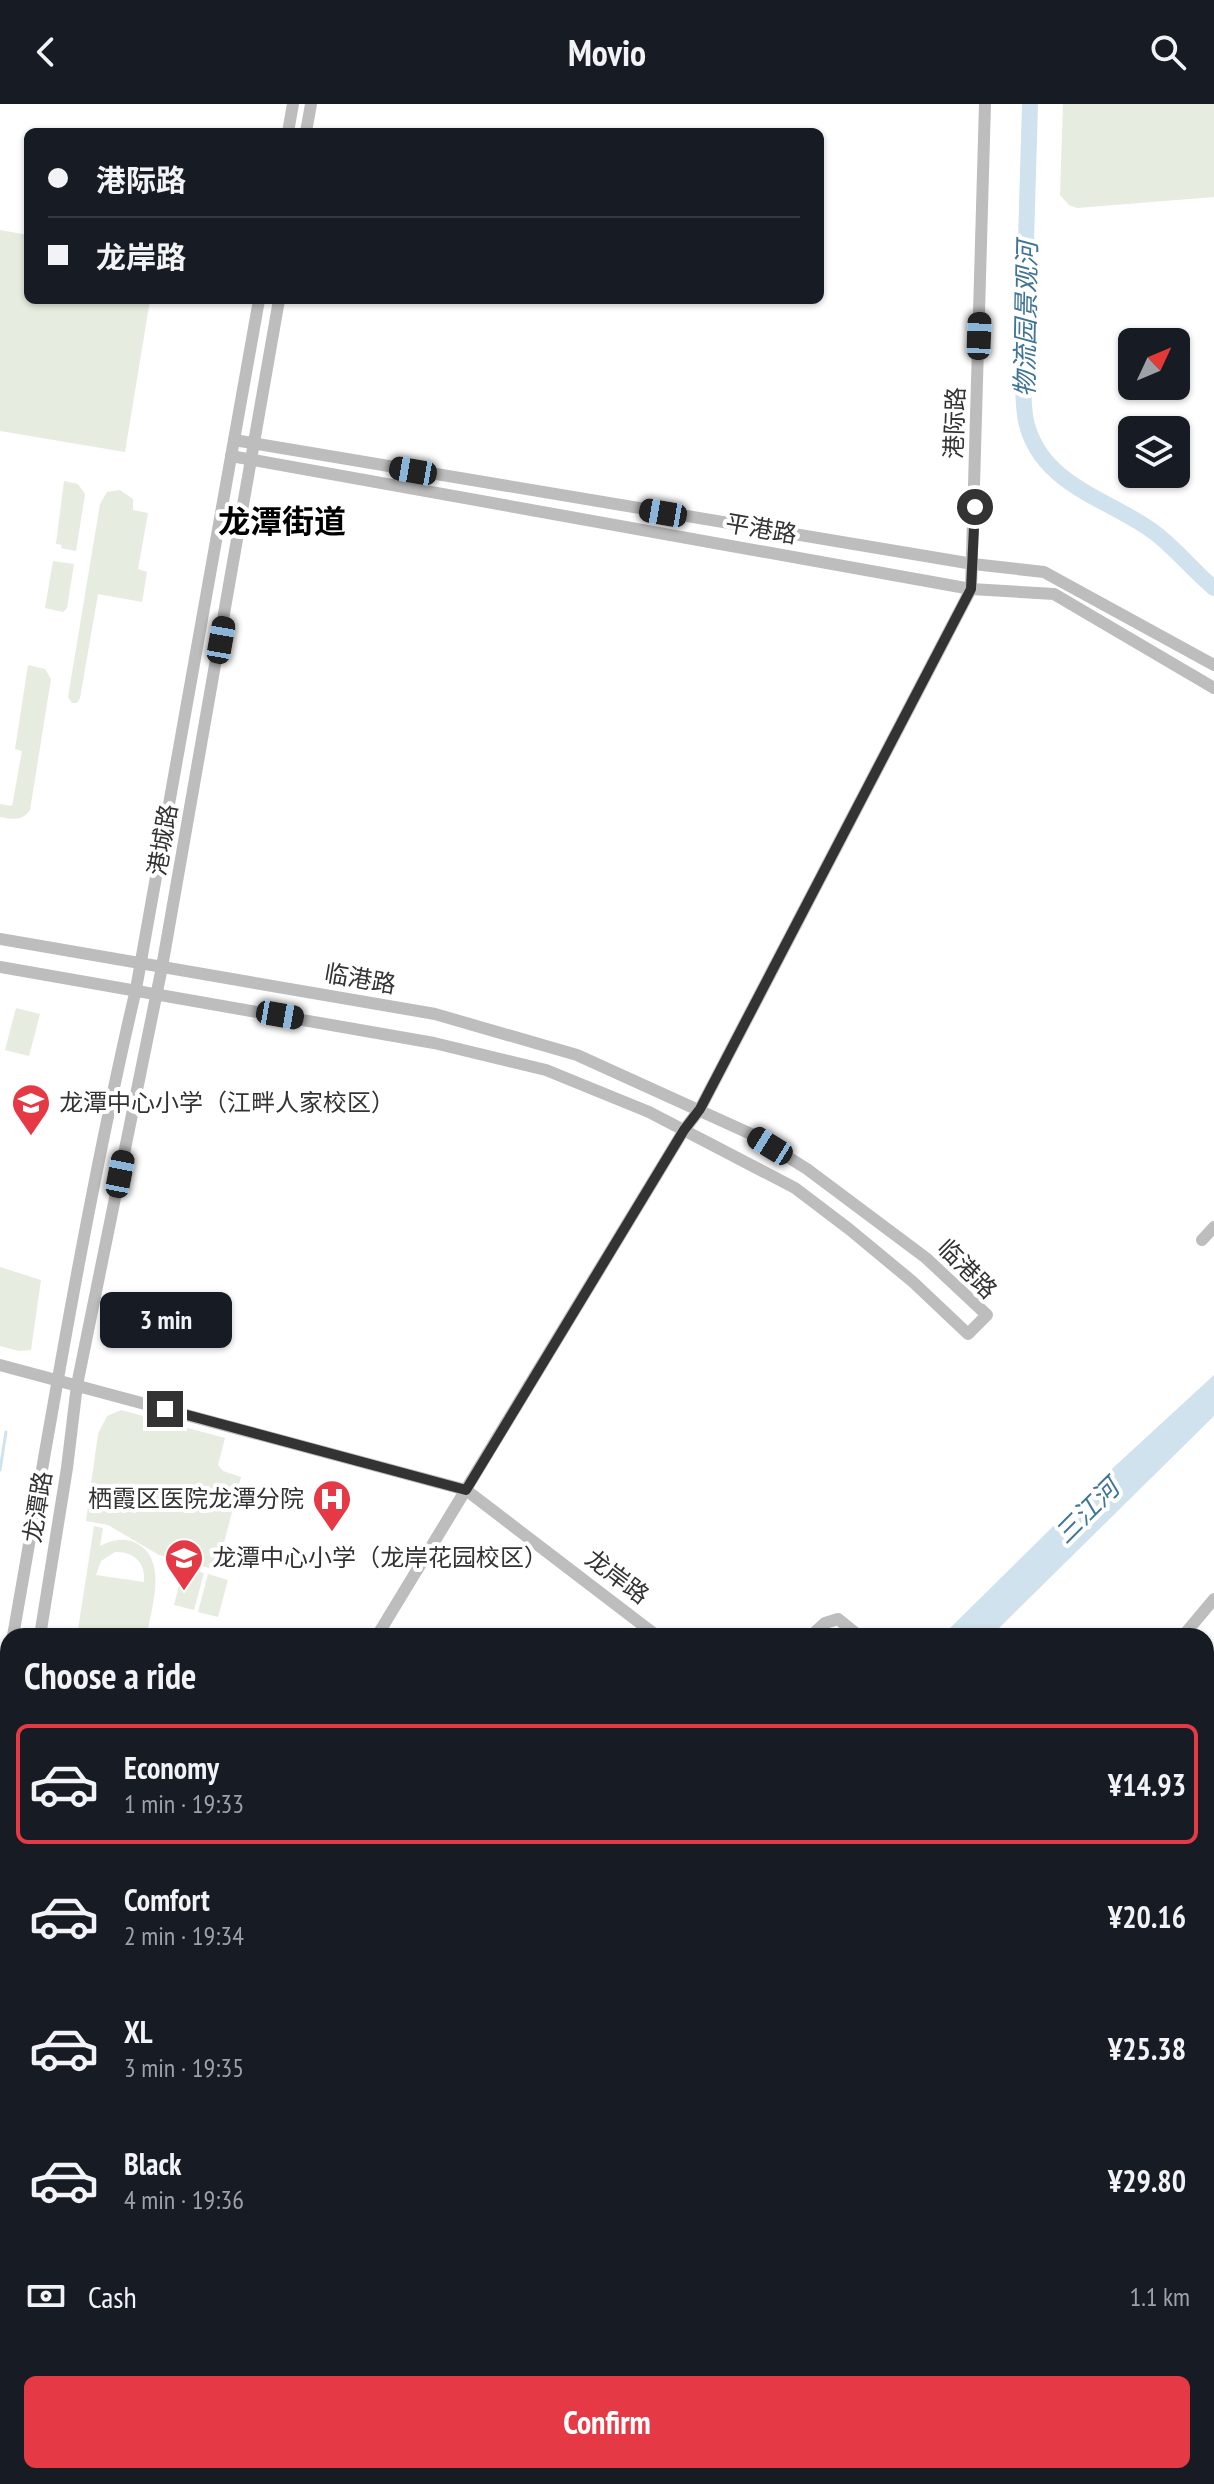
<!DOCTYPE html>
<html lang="en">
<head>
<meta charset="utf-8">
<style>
  :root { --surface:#171b24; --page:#242831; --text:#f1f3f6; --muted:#9ea1a6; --line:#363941; --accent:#e63946 }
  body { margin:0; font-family:"PT Sans Narrow","Noto Sans SC",sans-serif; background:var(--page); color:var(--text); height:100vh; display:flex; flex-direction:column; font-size:30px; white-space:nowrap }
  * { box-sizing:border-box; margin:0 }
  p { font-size:26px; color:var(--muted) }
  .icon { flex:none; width:44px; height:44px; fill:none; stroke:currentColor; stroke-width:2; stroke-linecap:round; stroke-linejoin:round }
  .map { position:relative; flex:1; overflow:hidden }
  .side { position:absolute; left:0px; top:1524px; width:1214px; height:856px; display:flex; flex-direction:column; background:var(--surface); border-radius:24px 24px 0 0; box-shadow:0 2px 6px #0004 }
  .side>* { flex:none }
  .hud { position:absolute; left:24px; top:24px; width:800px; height:176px; border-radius:12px; box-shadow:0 2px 6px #0004; display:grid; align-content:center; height:176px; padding:0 24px; background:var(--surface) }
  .needle { width:52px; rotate:46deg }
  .buttons { position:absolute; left:1118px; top:224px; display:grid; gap:16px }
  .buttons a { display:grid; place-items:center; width:72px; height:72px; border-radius:12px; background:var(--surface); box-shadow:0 2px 6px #0004; font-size:40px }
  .end { position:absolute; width:36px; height:36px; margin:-18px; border:10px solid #333; background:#fff; box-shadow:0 0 0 4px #fff }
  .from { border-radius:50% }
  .bubble { position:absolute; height:56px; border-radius:12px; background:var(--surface); box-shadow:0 2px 6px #0004; font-size:26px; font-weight:600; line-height:56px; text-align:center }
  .car { position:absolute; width:24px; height:48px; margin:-24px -12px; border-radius:10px; box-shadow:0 0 6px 2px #0007; background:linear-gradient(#222 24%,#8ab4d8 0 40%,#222 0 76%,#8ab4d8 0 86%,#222 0) }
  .hud b { display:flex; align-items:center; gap:28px; height:76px; font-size:30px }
  .hud b+b { border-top:2px solid var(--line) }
  .hud i { width:20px; height:20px; background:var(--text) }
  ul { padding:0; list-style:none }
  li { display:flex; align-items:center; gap:24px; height:120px; margin:0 16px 12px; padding:0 8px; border:4px solid transparent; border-radius:12px }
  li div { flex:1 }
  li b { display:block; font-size:30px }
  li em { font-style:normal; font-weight:600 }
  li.active { border-color:var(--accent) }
  li>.icon { width:72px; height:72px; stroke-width:1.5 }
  h2 { padding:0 24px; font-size:36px; line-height:96px }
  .pay { display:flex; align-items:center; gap:20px; height:88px; padding:0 24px; font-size:30px }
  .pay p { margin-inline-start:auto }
  .action { display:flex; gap:16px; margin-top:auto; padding:16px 24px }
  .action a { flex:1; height:92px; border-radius:12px; background:var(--accent); color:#fff; font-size:32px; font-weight:600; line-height:92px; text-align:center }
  header { display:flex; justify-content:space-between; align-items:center; height:104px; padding:0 24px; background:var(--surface); font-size:36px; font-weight:600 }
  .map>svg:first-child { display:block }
  .green { fill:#e6ecdf; fill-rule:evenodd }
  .water { fill:#cfe2ee }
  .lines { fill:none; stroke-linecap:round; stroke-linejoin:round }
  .stream { stroke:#cfe2ee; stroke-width:3 }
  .river { stroke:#cfe2ee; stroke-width:16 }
  .street { stroke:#d0d0d0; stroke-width:9 }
  .secondary { stroke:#bdbdbd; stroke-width:12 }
  .route { stroke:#333; stroke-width:10 }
  .labels { text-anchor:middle; stroke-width:8; stroke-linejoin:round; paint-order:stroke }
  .street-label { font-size:24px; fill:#333; stroke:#fff }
  .poi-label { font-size:24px; fill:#333; stroke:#fff; text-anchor:start }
  .water-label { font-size:26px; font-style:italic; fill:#3f7597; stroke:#fff }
  .district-label { font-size:32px; font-weight:bold; fill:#000; stroke:#fff }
</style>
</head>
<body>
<header><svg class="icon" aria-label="back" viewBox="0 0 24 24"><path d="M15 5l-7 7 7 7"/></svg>Movio<svg class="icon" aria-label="search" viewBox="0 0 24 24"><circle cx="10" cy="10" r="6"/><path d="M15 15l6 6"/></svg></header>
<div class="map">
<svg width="1214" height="2380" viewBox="0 0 1214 2380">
  <rect width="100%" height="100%" fill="#fff"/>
  <g class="green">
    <path d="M1063,0H1214V93L1077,104L1069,101L1060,91Z"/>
    <path d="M0,126L28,131V196H150L125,348L0,327Z"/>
    <path d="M64,377L78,380L85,390L76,447L61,444L62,441L56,440Z"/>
    <path d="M120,386L133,395V406L148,409L138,465L147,468L142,498L98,490L80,594L77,599H72L68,593L100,400L107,388Z"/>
    <path d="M53,457L74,460L67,504L63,508L45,504Z"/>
    <path d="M28,561L45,565L51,575L30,706C22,718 12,715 0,713V700L12,702L22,647L15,645Z"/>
    <path d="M16,904L40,910L29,952L5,946Z"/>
    <path d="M0,1163L41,1176L31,1246L19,1247L0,1242Z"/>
    <path d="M121,1306L225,1334L218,1361L223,1367L241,1373L217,1466L159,1451L108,1421L86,1417L98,1330L107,1312Z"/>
    <path d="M94,1422L103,1424L100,1442C111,1436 124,1433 136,1439C169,1456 151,1504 147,1532H77ZM115,1448C134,1447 146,1459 144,1478L96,1471L101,1457Z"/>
    <path d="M184,1463L204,1469L194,1506L174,1501Z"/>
    <path d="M208,1470L228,1476L218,1513L198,1508Z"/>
    <path d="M0,2014L8,2038V2216L0,2221Z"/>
  </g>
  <path class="water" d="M1214,1271V1312L991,1532H942L1101,1375Z"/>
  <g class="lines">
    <path class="stream" d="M0,1366L6,1328"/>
    <g class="river">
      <path d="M1030,0L1022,274C1024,288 1023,303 1026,317C1040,380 1106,394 1151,426C1174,442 1192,466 1214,484"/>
      <path d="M521,2372L529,2380"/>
    </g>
    <g class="street">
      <path d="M1206,1803L1214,1810"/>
      <path d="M0,2231L8,2227"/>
      <path d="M468,2372L475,2380"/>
      <path d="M585,2372L590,2380"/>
    </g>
    <g class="secondary">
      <path d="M288,28L293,0"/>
      <path d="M306,28L311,0"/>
      <path d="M234,336L973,460L1044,468L1214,561"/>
      <path d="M231,352L971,485L1054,490L1214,584"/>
      <path d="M0,835L435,910L577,951L751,1030L807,1065L926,1154L987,1211L968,1230L913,1178L849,1125L795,1084L649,1008L546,966L434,939L0,863"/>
      <path d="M1202,1136L1214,1123"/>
      <path d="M0,1261L466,1386L657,1532"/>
      <path d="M13,1532C51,1316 86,1099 136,885L259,196"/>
      <path d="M40,1532L67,1364L77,1281L162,863L279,196"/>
      <path d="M377,1532L684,1026L700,1005L971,485L985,0"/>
      <path d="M811,1532L825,1519L838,1515L859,1532"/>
      <path d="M1183,1532L1214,1495"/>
      <path d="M0,1603L8,1558"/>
      <path d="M0,1745L8,1708"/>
      <path d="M143,2380L166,2372"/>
    </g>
  </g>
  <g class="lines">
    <path class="route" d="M165,1305L466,1386L684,1026L700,1005L971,485L975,403"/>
  </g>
  <defs>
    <g id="school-pin" transform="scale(2)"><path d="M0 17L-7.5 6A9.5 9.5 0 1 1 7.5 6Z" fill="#e63946" stroke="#fff"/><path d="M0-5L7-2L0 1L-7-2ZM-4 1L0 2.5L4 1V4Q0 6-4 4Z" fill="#fff"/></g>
    <g id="hospital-pin" transform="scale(2)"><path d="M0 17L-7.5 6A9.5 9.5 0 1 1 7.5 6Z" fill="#e63946" stroke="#fff"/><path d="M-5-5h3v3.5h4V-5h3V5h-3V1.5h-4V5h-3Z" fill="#fff"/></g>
  </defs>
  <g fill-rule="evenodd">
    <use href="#school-pin" x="31" y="999"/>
    <use href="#hospital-pin" x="332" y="1395"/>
    <use href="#school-pin" x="184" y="1454"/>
  </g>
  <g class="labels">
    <g class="street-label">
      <text transform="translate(955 319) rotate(-88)" y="8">港际路</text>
      <text transform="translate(761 425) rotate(10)" y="8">平港路</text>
      <text transform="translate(163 736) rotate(-80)" y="8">港城路</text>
      <text transform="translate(360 875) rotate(10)" y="8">临港路</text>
      <text transform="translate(967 1165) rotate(45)" y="8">临港路</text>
      <text transform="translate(38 1403) rotate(-81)" y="8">龙潭路</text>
      <text transform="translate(617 1473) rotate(37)" y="8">龙岸路</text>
    </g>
    <g class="poi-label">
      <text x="59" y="1007">龙潭中心小学（江畔人家校区）</text>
      <text x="304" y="1403" text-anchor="end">栖霞区医院龙潭分院</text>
      <text x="212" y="1462">龙潭中心小学（龙岸花园校区）</text>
    </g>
    <g class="water-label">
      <text transform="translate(1026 215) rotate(-89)" y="9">物流园景观河</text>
      <text transform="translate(1087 1407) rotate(-45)" y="9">三江河</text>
    </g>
    <g class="district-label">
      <text x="282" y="429">龙潭街道</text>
    </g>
  </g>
</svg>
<div class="buttons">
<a><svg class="needle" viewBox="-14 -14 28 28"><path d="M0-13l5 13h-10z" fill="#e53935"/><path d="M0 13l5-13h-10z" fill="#9ea1a6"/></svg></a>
<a><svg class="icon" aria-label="layers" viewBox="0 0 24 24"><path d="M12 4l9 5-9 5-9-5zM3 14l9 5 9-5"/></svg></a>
</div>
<i class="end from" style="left:975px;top:403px"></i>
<i class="end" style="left:165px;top:1305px"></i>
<div class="bubble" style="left:100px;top:1188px;width:132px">3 min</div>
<i class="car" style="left:979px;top:232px;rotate:2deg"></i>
<i class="car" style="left:413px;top:367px;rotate:280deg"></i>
<i class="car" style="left:663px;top:409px;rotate:280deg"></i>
<i class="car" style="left:221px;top:536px;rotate:10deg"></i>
<i class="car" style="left:280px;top:911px;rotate:100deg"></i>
<i class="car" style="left:770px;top:1042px;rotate:302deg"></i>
<i class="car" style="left:120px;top:1070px;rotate:11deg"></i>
<div class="hud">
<b><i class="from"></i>港际路</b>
<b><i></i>龙岸路</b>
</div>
<section class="side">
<h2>Choose a ride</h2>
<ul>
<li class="active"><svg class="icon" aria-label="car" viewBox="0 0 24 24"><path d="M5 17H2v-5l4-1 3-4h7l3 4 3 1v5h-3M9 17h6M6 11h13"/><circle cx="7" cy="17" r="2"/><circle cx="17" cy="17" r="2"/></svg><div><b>Economy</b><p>1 min · 19:33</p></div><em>¥14.93</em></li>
<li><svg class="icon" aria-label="car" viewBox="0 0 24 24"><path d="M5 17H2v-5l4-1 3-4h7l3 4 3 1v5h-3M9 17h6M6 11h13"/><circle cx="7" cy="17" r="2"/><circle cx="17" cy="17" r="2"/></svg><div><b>Comfort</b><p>2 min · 19:34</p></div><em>¥20.16</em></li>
<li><svg class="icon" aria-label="car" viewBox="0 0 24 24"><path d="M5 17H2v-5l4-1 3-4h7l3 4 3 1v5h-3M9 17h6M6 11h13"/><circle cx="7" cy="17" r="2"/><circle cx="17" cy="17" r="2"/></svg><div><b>XL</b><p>3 min · 19:35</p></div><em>¥25.38</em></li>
<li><svg class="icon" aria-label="car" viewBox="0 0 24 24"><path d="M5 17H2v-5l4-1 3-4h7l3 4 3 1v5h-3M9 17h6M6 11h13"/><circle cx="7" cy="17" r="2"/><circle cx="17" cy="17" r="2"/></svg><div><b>Black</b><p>4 min · 19:36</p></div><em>¥29.80</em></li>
</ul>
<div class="pay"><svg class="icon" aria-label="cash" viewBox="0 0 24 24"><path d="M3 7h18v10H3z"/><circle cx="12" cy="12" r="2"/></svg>Cash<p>1.1 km</p></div>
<div class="action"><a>Confirm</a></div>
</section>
</div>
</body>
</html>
